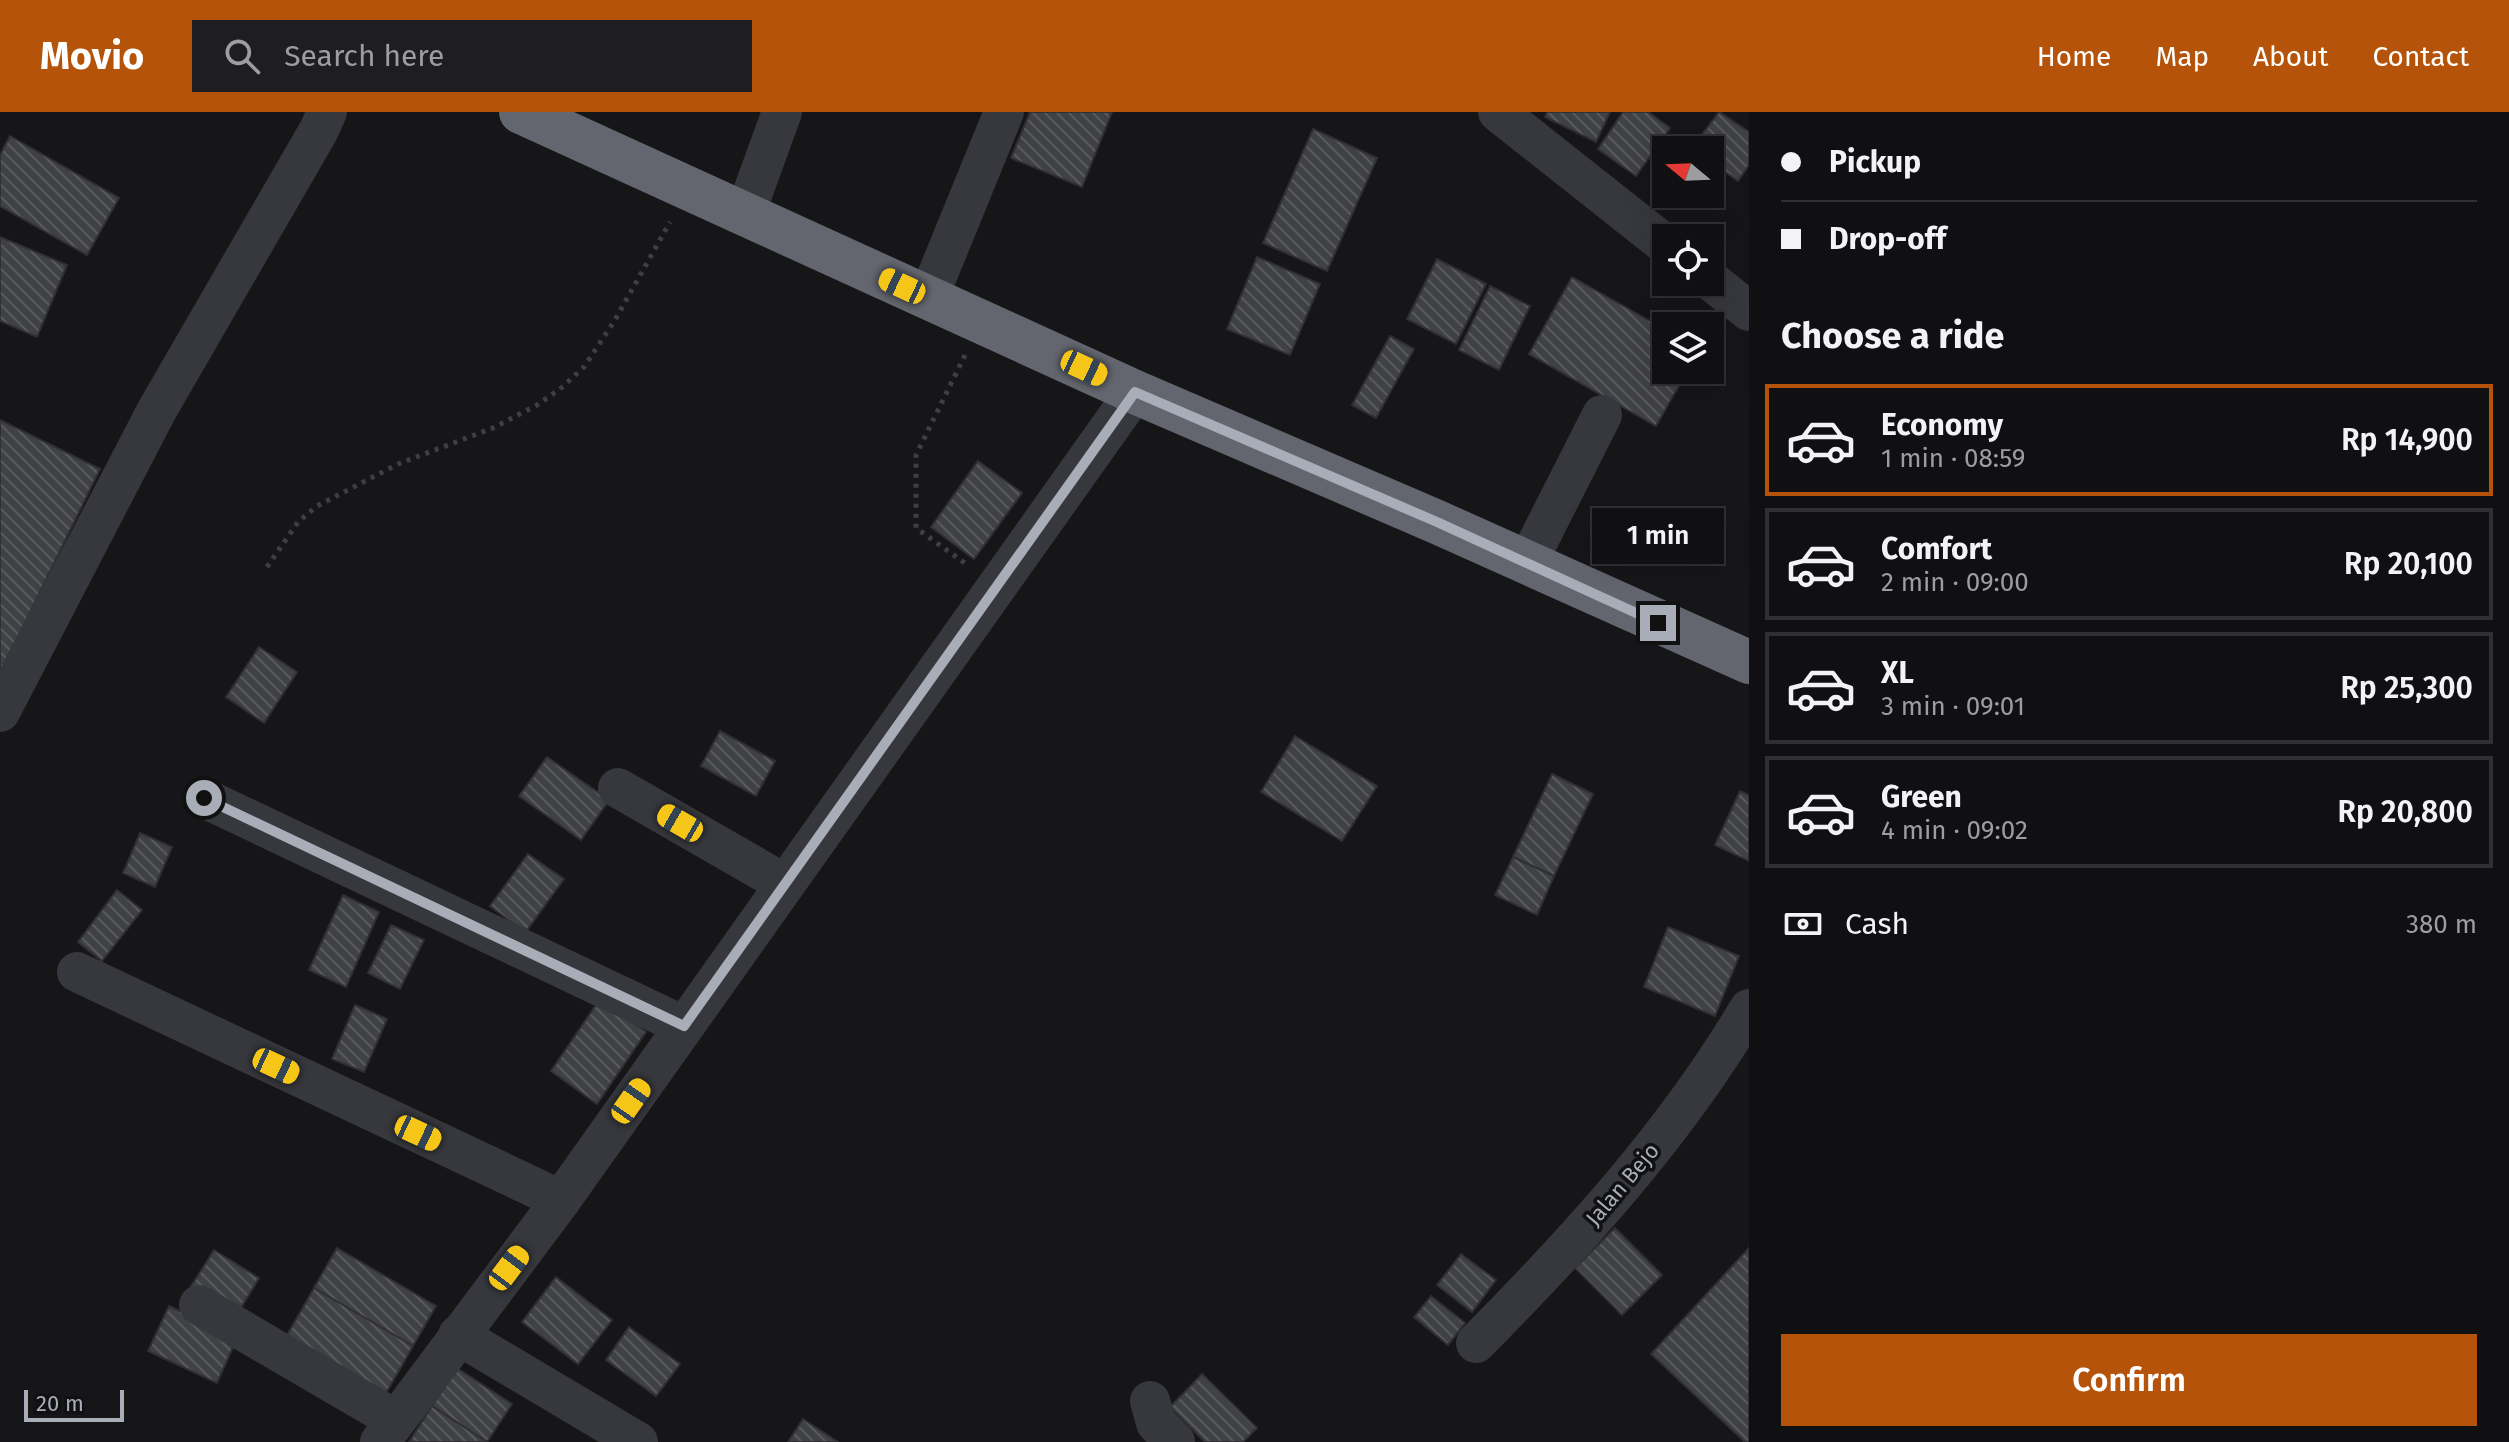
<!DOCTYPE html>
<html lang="en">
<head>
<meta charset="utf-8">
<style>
  :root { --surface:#101012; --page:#1e1e20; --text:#f1f3f6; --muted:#9c9d9f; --line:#303032; --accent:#b45309 }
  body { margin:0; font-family:"Fira Sans",sans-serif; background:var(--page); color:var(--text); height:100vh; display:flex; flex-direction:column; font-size:30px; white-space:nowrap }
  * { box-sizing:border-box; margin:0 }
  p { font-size:26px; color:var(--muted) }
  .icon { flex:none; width:44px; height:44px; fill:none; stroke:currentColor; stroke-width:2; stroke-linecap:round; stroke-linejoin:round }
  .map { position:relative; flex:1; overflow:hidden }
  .sheet { display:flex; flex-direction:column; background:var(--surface); width:760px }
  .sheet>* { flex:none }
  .guide { display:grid; align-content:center; height:176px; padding:0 32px; background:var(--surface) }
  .needle { width:52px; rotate:289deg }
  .fabs { position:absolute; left:1652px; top:24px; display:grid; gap:16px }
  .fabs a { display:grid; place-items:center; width:72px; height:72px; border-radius:0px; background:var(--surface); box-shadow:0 8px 32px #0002,0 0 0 2px var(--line); font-size:40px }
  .scale { position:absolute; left:24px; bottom:20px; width:100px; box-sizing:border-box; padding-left:8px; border:4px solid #a8adb8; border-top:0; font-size:22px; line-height:28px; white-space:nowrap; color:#a8adb8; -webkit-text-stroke:6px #111113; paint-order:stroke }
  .end { position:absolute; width:36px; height:36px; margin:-18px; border:10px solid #a8adb8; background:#111; box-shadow:0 0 0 4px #111 }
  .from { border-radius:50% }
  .bubble { position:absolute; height:56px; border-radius:0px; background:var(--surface); box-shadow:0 8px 32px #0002,0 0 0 2px var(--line); font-size:26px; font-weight:600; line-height:56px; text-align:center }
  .car { position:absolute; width:24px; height:48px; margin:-24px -12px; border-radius:10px; box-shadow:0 0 6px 2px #0007; background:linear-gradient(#f5c518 24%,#345 0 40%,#f5c518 0 76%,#345 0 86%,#f5c518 0) }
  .guide b { display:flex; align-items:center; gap:28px; height:76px; font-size:30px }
  .guide b+b { border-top:2px solid var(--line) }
  .guide i { width:20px; height:20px; background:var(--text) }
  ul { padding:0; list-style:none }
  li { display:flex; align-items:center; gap:24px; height:112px; margin:0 16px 12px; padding:0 16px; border:4px solid var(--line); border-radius:0px }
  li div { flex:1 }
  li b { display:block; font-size:30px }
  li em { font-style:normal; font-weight:600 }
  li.selected { border-color:var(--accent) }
  li>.icon { width:72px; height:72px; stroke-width:1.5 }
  h2 { padding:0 32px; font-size:36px; line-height:96px }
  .pay { display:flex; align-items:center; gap:20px; height:88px; padding:0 32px; font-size:30px }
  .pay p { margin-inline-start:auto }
  .button { display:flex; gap:16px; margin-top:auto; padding:16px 32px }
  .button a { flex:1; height:92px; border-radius:0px; background:var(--accent); color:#fff; font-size:32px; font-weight:600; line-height:92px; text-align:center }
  header { display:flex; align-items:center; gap:48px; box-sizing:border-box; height:112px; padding:0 40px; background:var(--accent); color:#fff }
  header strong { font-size:38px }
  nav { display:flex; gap:44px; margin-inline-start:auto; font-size:28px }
  .search { width:560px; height:72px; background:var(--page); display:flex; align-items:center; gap:20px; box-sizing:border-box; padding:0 28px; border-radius:0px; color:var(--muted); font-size:30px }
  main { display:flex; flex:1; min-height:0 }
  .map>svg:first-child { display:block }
  .building { fill:url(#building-back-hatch); stroke:#303034; stroke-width:2 }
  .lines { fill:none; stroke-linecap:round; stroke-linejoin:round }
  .path { stroke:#3d3f44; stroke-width:5; stroke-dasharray:4 6; stroke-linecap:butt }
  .minor { stroke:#37383d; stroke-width:40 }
  .highway { stroke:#63666e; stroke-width:44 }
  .route { stroke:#a8adb8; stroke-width:10 }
  .labels { text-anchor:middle; stroke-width:7; stroke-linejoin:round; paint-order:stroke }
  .street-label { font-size:22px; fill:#a8adb8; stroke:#111113 }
</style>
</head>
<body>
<header>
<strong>Movio</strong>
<div class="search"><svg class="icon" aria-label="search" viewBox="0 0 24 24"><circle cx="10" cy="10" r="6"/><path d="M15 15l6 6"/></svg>Search here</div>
<nav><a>Home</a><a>Map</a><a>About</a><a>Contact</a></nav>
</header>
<main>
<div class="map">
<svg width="1749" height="1330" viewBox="0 0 1749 1330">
  <defs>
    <pattern id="building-back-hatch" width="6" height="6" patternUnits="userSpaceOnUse" patternTransform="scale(2)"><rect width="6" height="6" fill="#404145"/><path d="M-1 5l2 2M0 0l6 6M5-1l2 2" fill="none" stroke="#595a5e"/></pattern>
  </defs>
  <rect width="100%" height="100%" fill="#161618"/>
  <g class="building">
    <path d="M1030,0H1112L1082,75L1011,46Z"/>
    <path d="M1547,0H1610L1596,30L1545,5Z"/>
    <path d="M1623,0H1648L1670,16L1636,64L1598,37Z"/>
    <path d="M1719,0L1749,20V53L1738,69L1710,49V38L1692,36Z"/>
    <path d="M1313,17L1377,46L1327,159L1263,131Z"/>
    <path d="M10,24L119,86L87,143L0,94V43Z"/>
    <path d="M0,125L67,153L37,225L0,209Z"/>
    <path d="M1257,145L1320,172L1290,243L1227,217Z"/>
    <path d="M1437,147L1486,172L1456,232L1407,207Z"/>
    <path d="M1572,165L1666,218V258H1688L1656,314L1529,242Z"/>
    <path d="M1490,174L1530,194L1499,258L1459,238Z"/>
    <path d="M1390,224L1414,237L1376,306L1352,293Z"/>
    <path d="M0,308L100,357L0,562Z"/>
    <path d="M978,349L1022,381L974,447L931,415Z"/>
    <path d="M259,535L297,560L264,611L226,585Z"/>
    <path d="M720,619L775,649L756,684L701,654Z"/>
    <path d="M1295,624L1377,674L1342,729L1261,680Z"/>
    <path d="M547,645L609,688L581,728L519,684Z"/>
    <path d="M1552,662L1593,682L1554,764L1513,745Z"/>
    <path d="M1740,679L1749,683V749L1715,733Z"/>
    <path d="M140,721L172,735L155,775L123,761Z"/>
    <path d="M528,742L564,767L525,821L490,794Z"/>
    <path d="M1513,745L1554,764L1537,803L1495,783Z"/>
    <path d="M117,778L142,798L102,849L78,830Z"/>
    <path d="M343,783L379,800L346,875L309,858Z"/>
    <path d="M391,813L424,828L400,877L368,861Z"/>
    <path d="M1668,815L1739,844L1715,904L1644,875Z"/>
    <path d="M600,887L646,920L597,992L551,959Z"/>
    <path d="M355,893L387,907L364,960L332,947Z"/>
    <path d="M1615,1116L1662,1163L1622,1203L1575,1156Z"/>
    <path d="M337,1136L436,1194L413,1234L314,1176Z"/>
    <path d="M1749,1136V1330H1745L1651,1242Z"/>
    <path d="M214,1138L259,1166L236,1204L190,1176Z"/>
    <path d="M1461,1142L1496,1168L1472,1200L1437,1173Z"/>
    <path d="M556,1165L612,1208L578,1252L522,1210Z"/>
    <path d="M314,1176L413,1234L385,1283L286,1225Z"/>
    <path d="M1431,1184L1465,1211L1448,1233L1414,1205Z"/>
    <path d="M169,1194L237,1226L217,1271L148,1239Z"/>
    <path d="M629,1215L680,1252L656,1284L606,1248Z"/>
    <path d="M457,1256L512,1292L487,1330L432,1294Z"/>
    <path d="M1202,1262L1257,1316L1243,1330H1205L1170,1295Z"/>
    <path d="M432,1294L487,1330H409Z"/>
    <path d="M803,1307L838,1330H788Z"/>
  </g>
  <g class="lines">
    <g class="path">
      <path d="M965,243L916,343V416L969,454"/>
      <path d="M267,455L298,410L317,394L398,352L493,316L537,293L560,277L584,255L615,208L670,110"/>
    </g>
    <g class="minor">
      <path d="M1498,0L1666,133"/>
      <path d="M745,102L782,0"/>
      <path d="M1710,168L1749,199"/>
      <path d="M928,186L1004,0"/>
      <path d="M1527,451L1602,303"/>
      <path d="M0,600L157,298L319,18L327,0"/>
      <path d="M618,676L785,772"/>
      <path d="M204,686L684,914"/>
      <path d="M77,860L561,1088"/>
      <path d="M199,1193L396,1308"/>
      <path d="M458,1223L638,1330"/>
      <path d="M1476,1231C1577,1129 1675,1022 1749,897"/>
      <path d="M1150,1289L1156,1311L1175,1330"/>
      <path d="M380,1330L561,1088L1135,280"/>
    </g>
    <path class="highway" d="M521,0L1135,280L1437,410L1749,550"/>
  </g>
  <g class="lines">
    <path class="route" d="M204,686L684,914L1135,280L1437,410L1658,511"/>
  </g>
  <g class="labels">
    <g class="street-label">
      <text transform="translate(1622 1072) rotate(-50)" y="8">Jalan Bejo</text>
    </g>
  </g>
</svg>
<div class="fabs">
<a><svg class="needle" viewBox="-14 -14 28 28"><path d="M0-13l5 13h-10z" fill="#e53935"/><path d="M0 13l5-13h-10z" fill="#9c9d9f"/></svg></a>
<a><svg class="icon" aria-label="locate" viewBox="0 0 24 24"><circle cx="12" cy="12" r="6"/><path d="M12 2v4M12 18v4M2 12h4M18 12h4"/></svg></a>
<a><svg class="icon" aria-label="layers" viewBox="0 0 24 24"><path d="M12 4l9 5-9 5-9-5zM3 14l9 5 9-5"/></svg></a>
</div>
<div class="scale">20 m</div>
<i class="end from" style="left:204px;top:686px"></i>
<i class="end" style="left:1658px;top:511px"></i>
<div class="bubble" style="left:1592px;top:396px;width:132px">1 min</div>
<i class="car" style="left:902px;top:174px;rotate:295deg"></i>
<i class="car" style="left:1084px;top:256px;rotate:115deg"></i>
<i class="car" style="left:680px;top:711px;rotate:300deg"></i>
<i class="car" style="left:276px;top:954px;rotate:115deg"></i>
<i class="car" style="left:631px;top:989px;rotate:35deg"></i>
<i class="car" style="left:418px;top:1021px;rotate:115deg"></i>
<i class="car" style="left:509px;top:1156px;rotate:37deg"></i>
</div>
<section class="sheet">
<div class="guide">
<b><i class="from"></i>Pickup</b>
<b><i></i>Drop-off</b>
</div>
<h2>Choose a ride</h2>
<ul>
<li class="selected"><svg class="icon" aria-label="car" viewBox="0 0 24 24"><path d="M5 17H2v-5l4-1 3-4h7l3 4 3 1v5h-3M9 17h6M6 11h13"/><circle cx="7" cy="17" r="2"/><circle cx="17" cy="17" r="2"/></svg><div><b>Economy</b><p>1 min · 08:59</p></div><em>Rp 14,900</em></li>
<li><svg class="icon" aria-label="car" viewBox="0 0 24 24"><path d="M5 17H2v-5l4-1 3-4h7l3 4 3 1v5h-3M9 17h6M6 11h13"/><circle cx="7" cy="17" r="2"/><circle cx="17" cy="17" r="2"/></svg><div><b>Comfort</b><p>2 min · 09:00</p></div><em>Rp 20,100</em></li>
<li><svg class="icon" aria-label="car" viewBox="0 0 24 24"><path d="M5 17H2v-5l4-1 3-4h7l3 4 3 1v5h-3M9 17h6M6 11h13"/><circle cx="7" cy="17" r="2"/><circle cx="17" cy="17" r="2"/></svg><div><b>XL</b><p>3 min · 09:01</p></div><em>Rp 25,300</em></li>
<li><svg class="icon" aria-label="car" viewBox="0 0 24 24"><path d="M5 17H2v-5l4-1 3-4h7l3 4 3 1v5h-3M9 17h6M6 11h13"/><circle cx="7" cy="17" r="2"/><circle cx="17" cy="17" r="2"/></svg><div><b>Green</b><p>4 min · 09:02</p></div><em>Rp 20,800</em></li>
</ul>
<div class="pay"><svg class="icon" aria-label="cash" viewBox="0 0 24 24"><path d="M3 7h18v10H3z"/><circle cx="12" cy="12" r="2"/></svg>Cash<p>380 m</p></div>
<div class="button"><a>Confirm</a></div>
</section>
</main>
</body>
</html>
